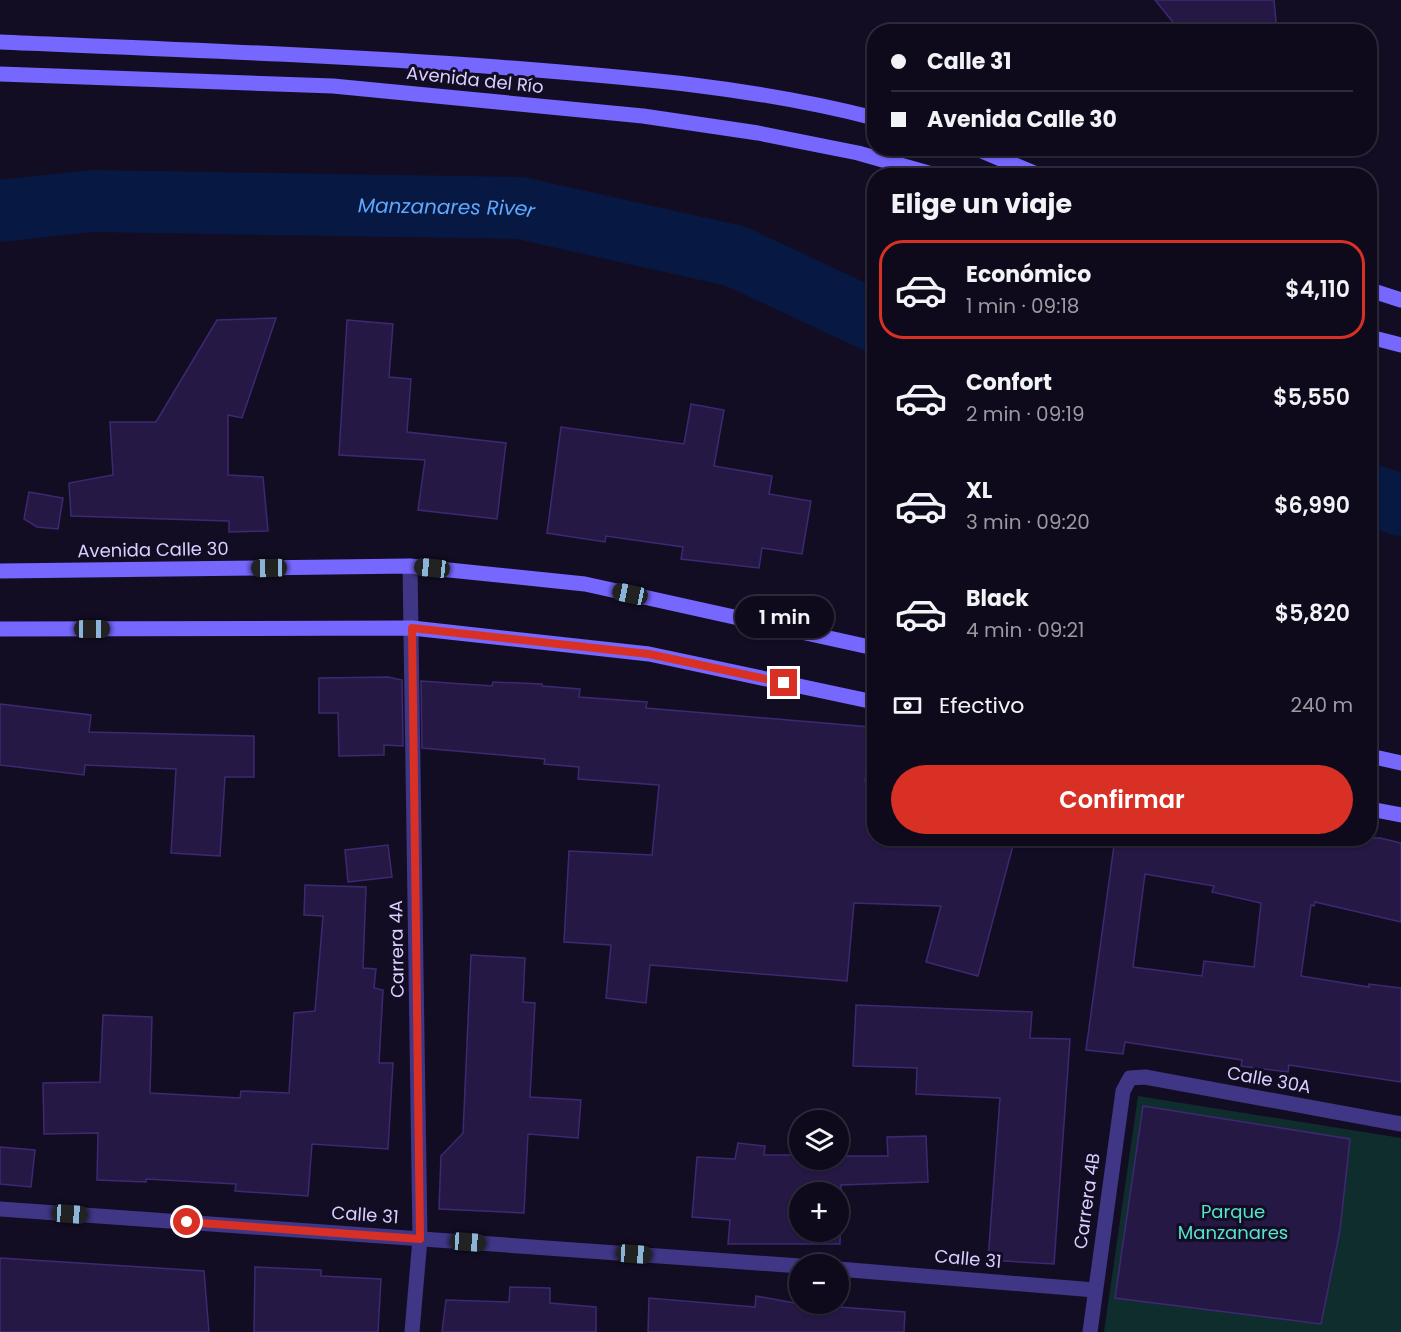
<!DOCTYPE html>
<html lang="es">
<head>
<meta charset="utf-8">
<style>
  :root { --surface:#0e0a1b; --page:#1c1828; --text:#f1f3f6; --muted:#9b9aa3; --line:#2e2b3a; --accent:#d93025 }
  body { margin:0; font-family:Poppins,sans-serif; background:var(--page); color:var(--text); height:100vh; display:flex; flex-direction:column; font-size:22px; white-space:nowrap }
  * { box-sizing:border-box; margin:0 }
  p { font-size:20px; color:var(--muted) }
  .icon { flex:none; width:33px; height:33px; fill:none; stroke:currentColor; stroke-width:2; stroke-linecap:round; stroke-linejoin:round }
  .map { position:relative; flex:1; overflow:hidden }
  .sheet { position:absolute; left:867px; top:168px; width:510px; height:678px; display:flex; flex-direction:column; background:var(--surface); border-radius:24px; box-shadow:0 2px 4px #0004,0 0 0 2px var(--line) }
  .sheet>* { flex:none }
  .banner { position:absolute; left:867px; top:24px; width:510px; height:132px; border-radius:24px; box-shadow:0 2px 4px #0004,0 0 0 2px var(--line); display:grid; align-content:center; height:132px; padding:0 24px; background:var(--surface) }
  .buttons { position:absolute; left:789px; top:1110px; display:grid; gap:12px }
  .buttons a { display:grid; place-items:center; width:60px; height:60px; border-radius:50%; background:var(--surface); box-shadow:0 2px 4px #0004,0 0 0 2px var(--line); font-size:30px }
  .end { position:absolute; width:27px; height:27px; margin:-14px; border:8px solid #d93025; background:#fff; box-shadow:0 0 0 3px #fff }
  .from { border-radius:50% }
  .bubble { position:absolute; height:42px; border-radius:21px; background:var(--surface); box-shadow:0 2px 4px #0004,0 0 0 2px var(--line); font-size:20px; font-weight:600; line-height:42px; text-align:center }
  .car { position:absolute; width:18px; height:36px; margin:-18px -9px; border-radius:8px; box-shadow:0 0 4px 2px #0007; background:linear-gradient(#222 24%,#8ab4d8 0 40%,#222 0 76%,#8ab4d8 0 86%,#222 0) }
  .banner b { display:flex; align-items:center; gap:21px; height:57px; font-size:22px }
  .banner b+b { border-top:2px solid var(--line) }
  .banner i { width:15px; height:15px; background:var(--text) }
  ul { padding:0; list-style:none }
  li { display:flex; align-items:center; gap:18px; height:99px; margin:0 12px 9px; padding:0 12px; border:3px solid transparent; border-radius:24px }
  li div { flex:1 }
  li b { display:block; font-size:22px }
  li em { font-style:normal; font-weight:600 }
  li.on { border-color:var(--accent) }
  li>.icon { width:54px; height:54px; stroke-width:1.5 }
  h2 { padding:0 24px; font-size:27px; line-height:72px }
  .pay { display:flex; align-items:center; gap:15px; height:66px; padding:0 24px; font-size:22px }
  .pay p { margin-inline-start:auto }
  .cta { display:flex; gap:12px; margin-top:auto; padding:12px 24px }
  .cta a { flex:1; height:69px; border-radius:36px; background:var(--accent); color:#fff; font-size:24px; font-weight:600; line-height:69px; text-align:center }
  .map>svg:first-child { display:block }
  .green { fill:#102d2e }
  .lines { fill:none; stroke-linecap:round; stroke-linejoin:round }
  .river { stroke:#071842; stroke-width:62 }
  .building { fill:#251845; stroke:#3d2972; stroke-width:1.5; fill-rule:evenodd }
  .street { stroke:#3f3685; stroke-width:15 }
  .secondary { stroke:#7667ff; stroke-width:15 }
  .route { stroke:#d93025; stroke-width:8 }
  .labels { text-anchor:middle; stroke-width:6; stroke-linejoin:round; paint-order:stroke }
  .street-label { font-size:18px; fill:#d9d0ff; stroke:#130d24 }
  .park-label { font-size:18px; fill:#56e4cc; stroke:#130d24 }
  .water-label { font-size:20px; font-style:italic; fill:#5ea8ff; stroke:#130d24 }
</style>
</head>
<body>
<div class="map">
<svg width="1401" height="1332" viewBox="0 0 1401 1332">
  <rect width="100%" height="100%" fill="#130d24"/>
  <path class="green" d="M1138,1096L1401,1138V1332H1104Z"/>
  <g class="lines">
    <g class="river">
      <path id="s1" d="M0,211L92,201L520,208L735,256L874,321"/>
      <path d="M1370,495L1401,505"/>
    </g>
  </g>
  <g class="building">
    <path d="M1155,0H1274L1277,32H1181Z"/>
    <path d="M276,318L242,418L228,415V475L263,477L268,531L229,532V521L71,516L69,483L113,475L110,422H156L217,320Z"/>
    <path d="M347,320L393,324L389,377L411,379L407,432L506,443L497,519L418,510L425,460L339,455Z"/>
    <path d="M691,404L724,410L714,466L772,476L769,494L811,501L802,554L762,548L759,568L681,559L683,547L606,536L605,542L547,533L561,427L684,444Z"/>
    <path d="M29,492L63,498L58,529L37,527L24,519Z"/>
    <path d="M388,677L402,680L403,746L384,745V755L339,756L338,713H319V678Z"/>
    <path d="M421,681L492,686L493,682L542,684V686L580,689L579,697L647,702L646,708L870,727L865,782L874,783V838H1015L978,976L926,962L941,906L854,903L847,981L650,965L646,1003L606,998L611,945L564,942L569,851L652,855L659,785L578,779L579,767L544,764L545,759L422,748Z"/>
    <path d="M0,704L91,715L89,732L254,736V777H225L220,856L171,853L176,769L85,765L84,775L0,765Z"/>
    <path d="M1115,838H1380L1401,843V922L1315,902L1314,906L1311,905L1301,976L1369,987V984L1401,988V1082L1289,1065L1288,1072L1241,1066L1242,1060L1125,1042L1123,1054L1086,1050ZM1145,874L1214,886L1212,892L1261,903L1254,967L1204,961L1202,976L1133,967Z"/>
    <path d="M388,845L392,877L348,882L345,850Z"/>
    <path d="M305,885L366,887L363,968L376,969L374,988L383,990L379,1063H393L388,1149L312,1144L308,1196L235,1191L236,1184L146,1179V1182L97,1180L98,1133L44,1134L43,1083L100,1082L103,1015L152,1017L150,1093L240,1098L241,1091L289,1093L294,1013L315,1011L323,916L304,915Z"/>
    <path d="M471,955L525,958L523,1002L535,1003L530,1097L581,1100L578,1138L528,1134L524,1213L439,1209L441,1156L463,1133Z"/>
    <path d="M856,1005L1032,1012L1030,1038L1070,1039L1054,1264L988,1260L1000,1098L916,1094L917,1068L853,1066Z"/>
    <path d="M1143,1106L1350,1139L1340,1230L1321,1324L1115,1298Z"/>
    <path d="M926,1136L928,1182L841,1185L840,1244H728L730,1220L692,1217L697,1157L735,1159L738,1143L765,1146L764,1155H800V1160H838V1156H888L887,1137ZM800,1192H838V1232H800Z"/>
    <path d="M0,1147L35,1150L31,1187L0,1184Z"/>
    <path d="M0,1258L204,1271L209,1332H0Z"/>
    <path d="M255,1267L321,1270V1276L381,1279L378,1332H254Z"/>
    <path d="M510,1287L550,1288V1303L596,1307V1332H442L446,1300L509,1302Z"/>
    <path d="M756,1296L800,1304L905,1312L904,1332H648L649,1298L755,1307Z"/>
  </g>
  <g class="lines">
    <g class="street">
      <path d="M410,566L420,1239L412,1332"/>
      <path d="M0,1209L800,1266"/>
      <path d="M838,1269L1095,1290"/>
      <path d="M1090,1332L1123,1091L1130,1078L1145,1077L1401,1124"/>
    </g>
    <g class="secondary">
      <path d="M0,42C166,49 332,55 498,67C624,77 751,86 874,118"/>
      <path d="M0,74L333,86L643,116L758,133L858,153L939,176"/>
      <path d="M975,148L1041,176"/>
      <path d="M1370,290L1401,300"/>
      <path d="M1370,337L1401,345"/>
      <path d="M0,571L410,566L585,584L874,648"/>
      <path d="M0,629L412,628L649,654L874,702"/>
      <path d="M1370,756L1401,763"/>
      <path d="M1370,809L1401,815"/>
    </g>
  </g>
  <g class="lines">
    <path class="route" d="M187,1222L420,1239L412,628L649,654L784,683"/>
  </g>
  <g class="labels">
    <g class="street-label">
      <text transform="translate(475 80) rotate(6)" y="6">Avenida del Río</text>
      <text transform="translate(153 550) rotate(-1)" y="6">Avenida Calle 30</text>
      <text transform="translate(397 949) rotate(-91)" y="6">Carrera 4A</text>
      <text transform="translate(1269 1080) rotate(10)" y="6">Calle 30A</text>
      <text transform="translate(1087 1201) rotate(-82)" y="6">Carrera 4B</text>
      <text transform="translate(365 1215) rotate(4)" y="6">Calle 31</text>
      <text transform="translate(968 1259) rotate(5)" y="6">Calle 31</text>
    </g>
    <g class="park-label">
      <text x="1233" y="1218">Parque<tspan x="1233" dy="21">Manzanares</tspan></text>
    </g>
    <g class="water-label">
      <text dy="7" stroke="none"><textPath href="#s1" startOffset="447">Manzanares River</textPath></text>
    </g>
  </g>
</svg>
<div class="buttons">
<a><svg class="icon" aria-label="layers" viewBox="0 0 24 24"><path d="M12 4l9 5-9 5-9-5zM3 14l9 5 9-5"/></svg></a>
<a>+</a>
<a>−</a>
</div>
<i class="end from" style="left:187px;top:1222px"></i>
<i class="end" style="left:784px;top:683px"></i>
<div class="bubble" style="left:735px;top:596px;width:99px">1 min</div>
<i class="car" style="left:269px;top:568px;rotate:269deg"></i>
<i class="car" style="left:432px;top:568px;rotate:276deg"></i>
<i class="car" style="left:630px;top:594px;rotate:282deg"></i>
<i class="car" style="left:92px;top:629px;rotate:90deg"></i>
<i class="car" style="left:70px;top:1214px;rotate:94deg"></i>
<i class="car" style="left:468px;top:1242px;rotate:94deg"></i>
<i class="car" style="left:634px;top:1254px;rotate:94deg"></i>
<div class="banner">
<b><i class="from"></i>Calle 31</b>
<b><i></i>Avenida Calle 30</b>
</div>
<section class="sheet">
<h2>Elige un viaje</h2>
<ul>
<li class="on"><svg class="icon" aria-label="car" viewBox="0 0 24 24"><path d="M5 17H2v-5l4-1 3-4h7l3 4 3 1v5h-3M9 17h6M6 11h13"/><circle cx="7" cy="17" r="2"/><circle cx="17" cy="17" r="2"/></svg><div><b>Económico</b><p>1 min · 09:18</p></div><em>$4,110</em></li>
<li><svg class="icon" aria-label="car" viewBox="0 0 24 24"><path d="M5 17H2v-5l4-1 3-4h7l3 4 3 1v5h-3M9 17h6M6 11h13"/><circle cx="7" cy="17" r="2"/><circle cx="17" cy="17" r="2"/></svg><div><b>Confort</b><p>2 min · 09:19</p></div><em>$5,550</em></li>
<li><svg class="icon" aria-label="car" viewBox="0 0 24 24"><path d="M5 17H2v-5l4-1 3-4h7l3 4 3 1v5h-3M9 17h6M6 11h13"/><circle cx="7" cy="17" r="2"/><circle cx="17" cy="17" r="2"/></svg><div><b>XL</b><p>3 min · 09:20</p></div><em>$6,990</em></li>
<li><svg class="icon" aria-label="car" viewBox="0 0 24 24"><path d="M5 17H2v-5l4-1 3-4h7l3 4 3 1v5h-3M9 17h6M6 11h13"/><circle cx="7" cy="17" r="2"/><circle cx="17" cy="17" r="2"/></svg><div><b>Black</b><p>4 min · 09:21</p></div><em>$5,820</em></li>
</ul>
<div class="pay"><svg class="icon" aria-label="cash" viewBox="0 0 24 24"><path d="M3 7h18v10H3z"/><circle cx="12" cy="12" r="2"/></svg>Efectivo<p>240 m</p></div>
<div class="cta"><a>Confirmar</a></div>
</section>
</div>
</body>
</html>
